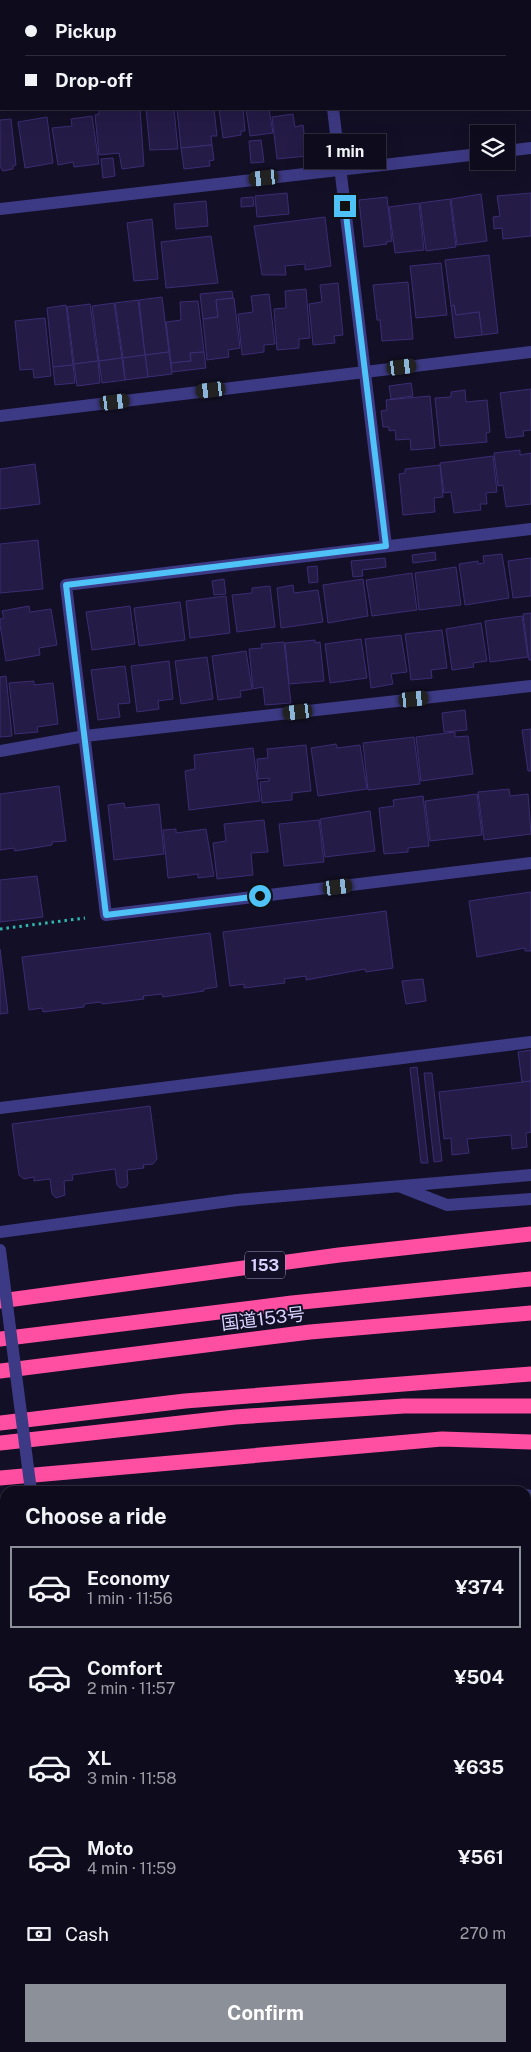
<!DOCTYPE html>
<html lang="en">
<head>
<meta charset="utf-8">
<style>
  :root { --surface:#0e0b1c; --page:#1c1929; --text:#f1f3f6; --muted:#9b9ba3; --line:#2e2b3b; --accent:#8c9099 }
  body { margin:0; font-family:"Public Sans","Noto Sans JP",sans-serif; background:var(--page); color:var(--text); height:100vh; display:flex; flex-direction:column; font-size:19px; white-space:nowrap }
  * { box-sizing:border-box; margin:0 }
  p { font-size:16px; color:var(--muted) }
  .icon { flex:none; width:28px; height:28px; fill:none; stroke:currentColor; stroke-width:2; stroke-linecap:round; stroke-linejoin:round }
  .map { position:relative; flex:1; overflow:hidden }
  .sheet { position:absolute; left:0px; top:1486px; width:531px; height:566px; display:flex; flex-direction:column; background:var(--surface); border-radius:15px 15px 0 0; box-shadow:0 5px 20px #0002,0 0 0 1px var(--line) }
  .sheet>* { flex:none }
  .guide { position:absolute; left:0px; top:0px; width:531px; height:110px; box-shadow:0 5px 20px #0002,0 0 0 1px var(--line); display:grid; align-content:center; height:110px; padding:0 25px; background:var(--surface) }
  .fabs { position:absolute; left:470px; top:125px; display:grid; gap:10px }
  .fabs a { display:grid; place-items:center; width:45px; height:45px; border-radius:0px; background:var(--surface); box-shadow:0 5px 20px #0002,0 0 0 1px var(--line); font-size:25px }
  .end { position:absolute; width:22px; height:22px; margin:-11px; border:6px solid #4fc3f7; background:#111; box-shadow:0 0 0 2px #111 }
  .from { border-radius:50% }
  .bubble { position:absolute; height:35px; border-radius:0px; background:var(--surface); box-shadow:0 5px 20px #0002,0 0 0 1px var(--line); font-size:16px; font-weight:700; line-height:35px; text-align:center }
  .car { position:absolute; width:15px; height:30px; margin:-15px -8px; border-radius:6px; box-shadow:0 0 4px 1px #0007; background:linear-gradient(#222 24%,#8ab4d8 0 40%,#222 0 76%,#8ab4d8 0 86%,#222 0) }
  .guide b { display:flex; align-items:center; gap:18px; height:48px; font-size:19px }
  .guide b+b { border-top:1px solid var(--line) }
  .guide i { width:12px; height:12px; background:var(--text) }
  ul { padding:0; list-style:none }
  li { display:flex; align-items:center; gap:15px; height:82px; margin:0 10px 8px; padding:0 15px; border:2px solid transparent; border-radius:0px }
  li div { flex:1 }
  li b { display:block; font-size:19px }
  li em { font-style:normal; font-weight:700 }
  li.active { border-color:var(--accent) }
  li>.icon { width:45px; height:45px; stroke-width:1.5 }
  h2 { padding:0 25px; font-size:22px; line-height:60px }
  .pay { display:flex; align-items:center; gap:12px; height:55px; padding:0 25px; font-size:19px }
  .pay p { margin-inline-start:auto }
  .primary-button { display:flex; gap:10px; margin-top:auto; padding:10px 25px }
  .primary-button a { flex:1; height:58px; border-radius:0px; background:var(--accent); color:#fff; font-size:20px; font-weight:700; line-height:58px; text-align:center }
  .map>svg:first-child { display:block }
  .building { fill:#241b47; stroke:#3b2d73 }
  .lines { fill:none; stroke-linecap:round; stroke-linejoin:round }
  .path { stroke:#2fb8b0; stroke-width:3; stroke-dasharray:2.5 4; stroke-linecap:butt }
  .minor { stroke:#3d3a85; stroke-width:12 }
  .highway { stroke:#ff4fa3; stroke-width:15 }
  .minor-bridge { stroke:#3d3a85; stroke-width:12 }
  .route { stroke:#4fc3f7; stroke-width:6 }
  .labels { text-anchor:middle; stroke-width:4; stroke-linejoin:round; paint-order:stroke }
  .shield { fill:#130f26; stroke:#9e99be; stroke-width:1 }
  .shield-label { font-size:16px; font-weight:bold; fill:#d9d4ff }
  .street-label { font-size:18px; fill:#d9d4ff; stroke:#130f26 }
</style>
</head>
<body>
<div class="map">
<svg width="531" height="2052" viewBox="0 0 531 2052">
  <rect width="100%" height="100%" fill="#130f26"/>
  <g class="building">
    <path d="M140,109L144,166L122,169L119,153L99,155L95,115L99,114V110Z"/>
    <path d="M146,109H174L178,149L150,150Z"/>
    <path d="M177,109H214L217,136H211L212,145L181,148Z"/>
    <path d="M219,109H243L245,131H241V135L223,138Z"/>
    <path d="M246,109H269L273,133L250,136Z"/>
    <path d="M293,114L295,127L303,125L307,156L277,159L272,117Z"/>
    <path d="M92,116L99,164L74,167L73,162L58,165L52,128L72,126L71,119Z"/>
    <path d="M47,117L53,163L25,168L18,122Z"/>
    <path d="M11,119L16,165L13,166V169L3,171L0,167V120Z"/>
    <path d="M261,140L264,162L251,163L249,141Z"/>
    <path d="M212,145L214,160L209,161L210,166L184,169L181,148Z"/>
    <path d="M113,158L115,176L103,178L101,159Z"/>
    <path d="M287,193L289,214L257,217L255,196Z"/>
    <path d="M531,193V236L503,239L502,228L494,229L493,217L500,216L497,196Z"/>
    <path d="M481,194L487,241L457,245L451,199Z"/>
    <path d="M253,197L254,206L241,207V198Z"/>
    <path d="M387,197L392,241L386,242L387,244L364,247L359,200Z"/>
    <path d="M450,199L456,247L426,251L420,203Z"/>
    <path d="M206,201L208,226L176,229L174,204Z"/>
    <path d="M419,203L424,250L395,253L389,207Z"/>
    <path d="M325,217L331,266L305,270V264L285,266L286,275H262L254,226Z"/>
    <path d="M152,219L158,279L134,281L127,223Z"/>
    <path d="M211,236L218,283L166,288L161,242Z"/>
    <path d="M489,255L498,333L482,335L479,312L456,315L454,305L451,306L445,260Z"/>
    <path d="M441,263L447,315L416,318L410,266Z"/>
    <path d="M408,282L413,339L382,341L380,320H377L373,285Z"/>
    <path d="M338,283L343,335L334,336L335,343L313,345L309,304L322,302L320,285Z"/>
    <path d="M306,289L310,338L299,339V348L277,350L274,309L286,308L285,291Z"/>
    <path d="M232,291L233,298L216,300L218,317L203,319L200,294Z"/>
    <path d="M269,294L275,344L264,345V352L242,355L238,314L253,312L251,296Z"/>
    <path d="M162,297L169,352L145,355L139,300Z"/>
    <path d="M234,298L240,348L228,350L229,357L207,360L203,319L218,317L216,300Z"/>
    <path d="M138,300L145,355L123,358L115,303Z"/>
    <path d="M198,301L204,352L190,353L191,361L171,363L166,322L181,320L180,302Z"/>
    <path d="M114,303L122,358L99,361L92,306Z"/>
    <path d="M90,304L98,361L74,364L67,307Z"/>
    <path d="M66,305L73,365L53,367L47,308Z"/>
    <path d="M454,305L456,315L479,312L482,335L455,338L451,306Z"/>
    <path d="M45,318L51,376L34,378L33,369L20,370L15,321Z"/>
    <path d="M169,352L172,374L148,377L145,355Z"/>
    <path d="M204,352L206,368L172,372L171,363L191,361L190,353Z"/>
    <path d="M145,355L148,377L125,380L123,358Z"/>
    <path d="M122,358L125,380L102,383L99,361Z"/>
    <path d="M98,361L100,383L77,386L74,364Z"/>
    <path d="M73,365L75,383L55,385L53,367Z"/>
    <path d="M411,383L413,396L391,399L389,386Z"/>
    <path d="M531,389V430L523,431L524,436L506,438L500,393Z"/>
    <path d="M465,390L466,402L487,400L490,432L486,433L487,442L440,446L435,398L451,397V392Z"/>
    <path d="M430,396L435,448L411,450L410,439L396,440L395,430L389,431V427H383L381,411L387,410L386,400Z"/>
    <path d="M520,450V455L531,453V504L506,507L503,485L498,486L494,453Z"/>
    <path d="M493,456L497,492L486,493L487,504H480L481,510L454,513L451,492L444,493L440,463Z"/>
    <path d="M35,464L40,504L0,509V469Z"/>
    <path d="M440,465L443,497L434,498L435,512L403,515L399,474L405,473V469Z"/>
    <path d="M38,540L43,589L0,593V544Z"/>
    <path d="M435,552L436,560L413,563L412,555Z"/>
    <path d="M502,554L509,598L465,605L459,564L478,561V564L484,563L483,556Z"/>
    <path d="M385,558L386,567L362,570L363,576L353,577L351,561Z"/>
    <path d="M531,558V596L513,598L508,561Z"/>
    <path d="M317,566L318,582L309,583L307,567Z"/>
    <path d="M456,567L461,605L419,610L415,573Z"/>
    <path d="M412,573L417,610L372,616L366,580Z"/>
    <path d="M224,579L226,594L214,595L212,581Z"/>
    <path d="M363,579L368,616L328,623L323,585Z"/>
    <path d="M293,585L294,593L318,590L323,622L281,628L277,588Z"/>
    <path d="M270,586L275,627L237,632L232,595L252,593V588Z"/>
    <path d="M226,596L230,633L190,638L186,601Z"/>
    <path d="M180,602L185,640L139,646L134,608Z"/>
    <path d="M29,606L30,612L51,609L57,645L39,648L40,655L6,661L0,625V619L4,618L2,611Z"/>
    <path d="M130,606L135,644L92,650L86,612Z"/>
    <path d="M531,613V660H529L523,614Z"/>
    <path d="M522,616L528,657L490,662L485,621Z"/>
    <path d="M481,623L487,661L473,663L474,667L452,670L446,629Z"/>
    <path d="M442,630L447,668L431,670L432,678L411,680L405,634Z"/>
    <path d="M401,635L407,672L391,674L393,684L371,688L365,639Z"/>
    <path d="M361,639L367,678L330,683L325,644Z"/>
    <path d="M315,640V643L320,642L324,681L289,684L285,643Z"/>
    <path d="M284,642L291,703L265,705L263,687L253,689L249,649L262,648L261,644Z"/>
    <path d="M246,651L252,689L240,691L241,697L218,700L212,656Z"/>
    <path d="M207,657L213,699L181,704L175,661Z"/>
    <path d="M169,661L173,699L158,701L159,709L137,712L131,666Z"/>
    <path d="M125,666L130,703L118,704L120,717L98,720L91,670Z"/>
    <path d="M6,676L12,736L0,737V677Z"/>
    <path d="M34,681V685L53,683L58,724L37,727L38,732L15,734L9,683Z"/>
    <path d="M465,710L467,730L444,732L442,713Z"/>
    <path d="M531,729V771H528L522,730Z"/>
    <path d="M455,732V737L468,736L473,774L421,781L416,737Z"/>
    <path d="M414,737L420,784L368,790L363,743Z"/>
    <path d="M336,744L337,748L360,745L367,789L318,796L311,748Z"/>
    <path d="M306,745L311,791L292,793V800L262,803L260,782L269,781V778L258,779L257,759L268,758L267,749Z"/>
    <path d="M253,748L260,801L189,810L185,771L195,769L194,755Z"/>
    <path d="M59,786L66,841L52,842V845L15,851L14,848L0,850V794Z"/>
    <path d="M509,789L510,796L528,794L531,834L484,840L478,792Z"/>
    <path d="M477,794L482,835L430,841L425,801Z"/>
    <path d="M423,796L429,846L408,848V852L384,854L379,808L394,806L393,800Z"/>
    <path d="M124,803L125,808L159,804L164,854L114,860L108,805Z"/>
    <path d="M370,811L375,851L325,857L320,819Z"/>
    <path d="M264,820L268,852L251,853L253,875L217,879L213,843L226,841L224,824Z"/>
    <path d="M319,820L324,862L284,866L279,824Z"/>
    <path d="M176,829V833L206,829L214,876L198,878V874L168,878L163,830Z"/>
    <path d="M37,876L43,917L0,922V880Z"/>
    <path d="M531,892V951H525V948L477,957L469,901Z"/>
    <path d="M386,911L393,968L366,972L365,969L306,980V976L284,979L285,983L244,988V984L230,986L223,932Z"/>
    <path d="M210,933L217,987L204,989V991L163,997L162,994L143,996L144,999L102,1004L101,1002L84,1004V1007L43,1012L42,1008L29,1010L22,957Z"/>
    <path d="M0,949L8,1013L0,1014Z"/>
    <path d="M423,979L426,1001L406,1004L402,981Z"/>
    <path d="M531,1050V1081L522,1082L518,1052Z"/>
    <path d="M417,1067L428,1163H421L410,1068Z"/>
    <path d="M424,1073H432L442,1161L434,1162Z"/>
    <path d="M531,1081V1132L526,1133L527,1147L512,1149L511,1135L467,1139L469,1153L452,1155L451,1138L444,1139L439,1092Z"/>
    <path d="M150,1106L157,1159L153,1164L143,1165L144,1168L127,1170L128,1184L126,1187L120,1188L117,1185L115,1169L72,1175L73,1180L64,1181L65,1195L56,1198L52,1194L50,1179L34,1181V1177L24,1179L19,1175L12,1124Z"/>
    <path d="M526,1560H531V1581L526,1580Z"/>
    <path d="M0,1576H5V1591L0,1592Z"/>
    <path d="M0,1605L4,1634L0,1635Z"/>
    <rect x="526" y="1735" width="5" height="61"/>
    <path d="M526,1800H531V1830L526,1831Z"/>
    <path d="M526,1869H531V1892L526,1893Z"/>
    <path d="M531,1894V1937L526,1938V1895Z"/>
    <path d="M526,1944H531V1971L526,1972Z"/>
    <rect x="125" y="2048" width="25" height="4"/>
    <rect x="209" y="2048" width="25" height="4"/>
    <path d="M235,2048H262V2052H236Z"/>
  </g>
  <g class="lines">
    <path class="path" d="M0,929L85,918"/>
    <g class="minor">
      <path d="M319,0V1"/>
      <path d="M333,109L386,546"/>
      <path d="M506,151L531,148"/>
      <path d="M0,209L479,154"/>
      <path d="M0,416L531,352"/>
      <path d="M531,529L66,585L106,915L531,863"/>
      <path d="M0,751L85,736L531,686"/>
      <path d="M0,1108L531,1042"/>
      <path d="M401,1187L447,1205L531,1199"/>
      <path d="M0,1232L237,1200L531,1175"/>
      <path d="M380,1491H414"/>
      <path d="M526,1495L531,1496"/>
      <path d="M526,1531L531,1532"/>
      <path d="M0,1534L5,1533"/>
      <path d="M0,1675H5"/>
      <path d="M526,1677L531,1678"/>
      <path d="M526,1856H531"/>
      <path d="M0,1902L5,1901"/>
      <path d="M101,2048L102,2052"/>
    </g>
    <g class="highway">
      <path d="M0,1301L339,1255L531,1234"/>
      <path d="M0,1339L292,1303L531,1279"/>
      <path d="M0,1371L310,1332L531,1313"/>
      <path d="M0,1423L185,1401L531,1374"/>
      <path d="M0,1443L235,1417L404,1406H531"/>
      <path d="M0,1478L442,1439L531,1442"/>
    </g>
    <path class="minor-bridge" d="M0,1250L31,1491"/>
  </g>
  <g class="lines">
    <path class="route" d="M260,896L106,915L66,585L386,546L345,206"/>
  </g>
  <g class="labels">
    <rect class="shield" x="245" y="1251.5" width="40" height="27" rx="4"/>
    <g class="shield-label">
      <text x="265" y="1271">153</text>
    </g>
    <g class="street-label">
      <text transform="translate(263 1319) rotate(-7)" y="6">国道153号</text>
    </g>
  </g>
</svg>
<div class="fabs">
<a><svg class="icon" aria-label="layers" viewBox="0 0 24 24"><path d="M12 4l9 5-9 5-9-5zM3 14l9 5 9-5"/></svg></a>
</div>
<i class="end from" style="left:260px;top:896px"></i>
<i class="end" style="left:345px;top:206px"></i>
<div class="bubble" style="left:304px;top:134px;width:82px">1 min</div>
<i class="car" style="left:264px;top:178px;rotate:264deg"></i>
<i class="car" style="left:402px;top:367px;rotate:83deg"></i>
<i class="car" style="left:211px;top:390px;rotate:263deg"></i>
<i class="car" style="left:115px;top:402px;rotate:83deg"></i>
<i class="car" style="left:414px;top:699px;rotate:84deg"></i>
<i class="car" style="left:298px;top:712px;rotate:263deg"></i>
<i class="car" style="left:338px;top:887px;rotate:83deg"></i>
<div class="guide">
<b><i class="from"></i>Pickup</b>
<b><i></i>Drop-off</b>
</div>
<section class="sheet">
<h2>Choose a ride</h2>
<ul>
<li class="active"><svg class="icon" aria-label="car" viewBox="0 0 24 24"><path d="M5 17H2v-5l4-1 3-4h7l3 4 3 1v5h-3M9 17h6M6 11h13"/><circle cx="7" cy="17" r="2"/><circle cx="17" cy="17" r="2"/></svg><div><b>Economy</b><p>1 min · 11:56</p></div><em>¥374</em></li>
<li><svg class="icon" aria-label="car" viewBox="0 0 24 24"><path d="M5 17H2v-5l4-1 3-4h7l3 4 3 1v5h-3M9 17h6M6 11h13"/><circle cx="7" cy="17" r="2"/><circle cx="17" cy="17" r="2"/></svg><div><b>Comfort</b><p>2 min · 11:57</p></div><em>¥504</em></li>
<li><svg class="icon" aria-label="car" viewBox="0 0 24 24"><path d="M5 17H2v-5l4-1 3-4h7l3 4 3 1v5h-3M9 17h6M6 11h13"/><circle cx="7" cy="17" r="2"/><circle cx="17" cy="17" r="2"/></svg><div><b>XL</b><p>3 min · 11:58</p></div><em>¥635</em></li>
<li><svg class="icon" aria-label="car" viewBox="0 0 24 24"><path d="M5 17H2v-5l4-1 3-4h7l3 4 3 1v5h-3M9 17h6M6 11h13"/><circle cx="7" cy="17" r="2"/><circle cx="17" cy="17" r="2"/></svg><div><b>Moto</b><p>4 min · 11:59</p></div><em>¥561</em></li>
</ul>
<div class="pay"><svg class="icon" aria-label="cash" viewBox="0 0 24 24"><path d="M3 7h18v10H3z"/><circle cx="12" cy="12" r="2"/></svg>Cash<p>270 m</p></div>
<div class="primary-button"><a>Confirm</a></div>
</section>
</div>
</body>
</html>
